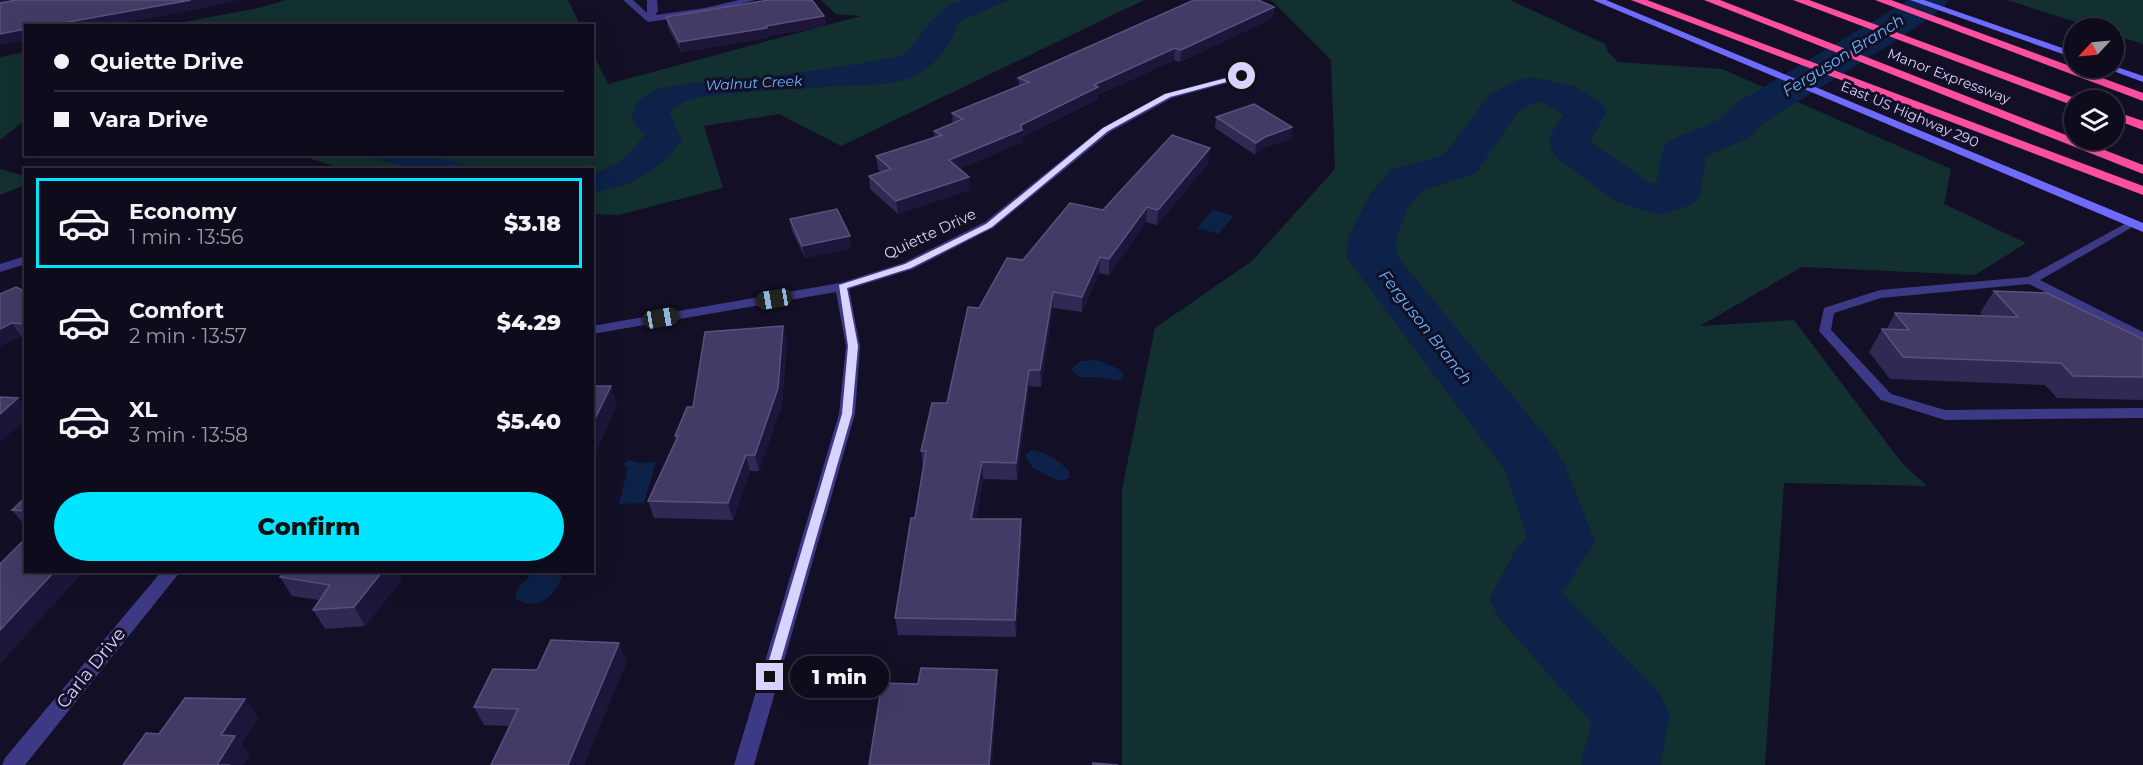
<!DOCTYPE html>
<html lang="en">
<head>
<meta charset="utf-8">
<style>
  :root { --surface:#0e0b1c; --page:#1c1929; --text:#f1f3f6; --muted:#9b9ba3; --line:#2e2b3b; --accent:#00e5ff }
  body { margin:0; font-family:Montserrat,sans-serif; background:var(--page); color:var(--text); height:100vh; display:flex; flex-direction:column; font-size:22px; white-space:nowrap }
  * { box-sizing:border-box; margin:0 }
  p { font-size:20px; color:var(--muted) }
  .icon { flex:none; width:33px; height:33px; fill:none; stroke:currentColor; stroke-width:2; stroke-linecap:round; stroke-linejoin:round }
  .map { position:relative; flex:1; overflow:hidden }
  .panel { position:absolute; left:24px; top:168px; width:570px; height:405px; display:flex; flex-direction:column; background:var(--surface); border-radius:0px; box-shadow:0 6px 24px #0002,0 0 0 2px var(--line) }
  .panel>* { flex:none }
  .top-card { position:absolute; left:24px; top:24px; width:570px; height:132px; border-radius:0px; box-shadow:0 6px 24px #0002,0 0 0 2px var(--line); display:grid; align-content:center; height:132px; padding:0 30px; background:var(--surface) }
  .needle { width:39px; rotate:244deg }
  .tools { position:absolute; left:2064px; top:18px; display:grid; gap:12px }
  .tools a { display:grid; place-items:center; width:60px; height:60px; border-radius:50%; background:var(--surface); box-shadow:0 6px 24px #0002,0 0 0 2px var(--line); font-size:30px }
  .end { position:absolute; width:27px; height:27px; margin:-14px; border:8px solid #d9d4ff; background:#111; box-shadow:0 0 0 3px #111 }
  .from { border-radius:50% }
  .bubble { position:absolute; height:42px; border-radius:21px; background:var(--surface); box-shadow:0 6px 24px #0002,0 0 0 2px var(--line); font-size:20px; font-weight:800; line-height:42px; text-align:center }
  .car { position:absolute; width:18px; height:36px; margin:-18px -9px; border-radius:8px; box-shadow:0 0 4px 2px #0007; background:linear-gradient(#222 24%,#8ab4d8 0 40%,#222 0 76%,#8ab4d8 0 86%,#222 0) }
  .top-card b { display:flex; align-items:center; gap:21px; height:57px; font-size:22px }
  .top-card b+b { border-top:2px solid var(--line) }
  .top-card i { width:15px; height:15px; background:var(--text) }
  ul { padding:10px 0 0; list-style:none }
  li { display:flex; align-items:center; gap:18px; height:90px; margin:0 12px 9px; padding:0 18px; border:3px solid transparent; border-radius:0px }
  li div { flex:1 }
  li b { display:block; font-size:22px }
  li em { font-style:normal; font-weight:800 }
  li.on { border-color:var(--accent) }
  li>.icon { width:54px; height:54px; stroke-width:1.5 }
  .button { display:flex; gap:12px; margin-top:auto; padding:12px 30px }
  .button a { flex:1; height:69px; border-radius:36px; background:var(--accent); color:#111; font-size:24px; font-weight:800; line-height:69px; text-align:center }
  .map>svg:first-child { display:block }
  .green { fill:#12302f }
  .water { fill:#0c2248 }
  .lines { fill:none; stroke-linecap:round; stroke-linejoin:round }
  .river { fill:#0c2248; fill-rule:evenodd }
  .service { fill:#3d3a85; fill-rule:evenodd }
  .minor { fill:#3d3a85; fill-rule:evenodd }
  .secondary { fill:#6f6bff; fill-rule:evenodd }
  .motorway { fill:#ff4fa3; fill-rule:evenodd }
  .wall { fill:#312854 }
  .shaded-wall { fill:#1d163a }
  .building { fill:#433a66; stroke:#5a527e; stroke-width:1.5 }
  .route { fill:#d9d4ff }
  .labels { text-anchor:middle; stroke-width:6; stroke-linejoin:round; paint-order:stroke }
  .far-street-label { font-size:14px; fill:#d9d4ff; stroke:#130f26 }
  .far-water-label { font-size:14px; font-style:italic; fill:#62b6ff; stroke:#130f26 }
  .street-label { font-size:15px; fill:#d9d4ff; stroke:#130f26 }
  .water-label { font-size:16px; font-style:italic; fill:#62b6ff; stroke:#130f26 }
  .near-street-label { font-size:18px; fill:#d9d4ff; stroke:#130f26 }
</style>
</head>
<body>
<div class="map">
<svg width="2143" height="765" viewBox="0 0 2143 765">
  <rect width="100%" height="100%" fill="#130f26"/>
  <g class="green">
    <path d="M286,0H568L580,25H168L259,8Z"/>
    <path d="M821,0H1144L841,146L779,114L704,126L723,188L618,215L593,214L592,170H346L299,155L592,154L593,53L608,84L861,16L836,14Z"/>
    <path d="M1271,0H1510L1605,44L1608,52L1618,62L1722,69L1951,169L1944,204L2026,243L1975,275L1802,267L1700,326L1794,320L1901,462L1927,486L1784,483L1765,765H1122V489L1155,328L1252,261L1335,169L1331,60Z"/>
    <path d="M2007,0H2143V44L2114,35V28H2094Z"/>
    <path d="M25,52V120L0,140V57Z"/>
    <path d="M0,169L25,176V185L0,195Z"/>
  </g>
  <g class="water">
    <path d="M964,0H1009L958,22C952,44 937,64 916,75C895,86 868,84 844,86C805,88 767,90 729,94C707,96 684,97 669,112L682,140L664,162L631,183L593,193V173C616,168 630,154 644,135L631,119L638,101L656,89L690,83L761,78L852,65L901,56L912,47L931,21L948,6Z"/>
    <path d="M358,155H425L484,169H414Z"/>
    <path d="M1213,210L1234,216L1218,234L1197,228Z"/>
    <path d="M1097,360L1119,369L1124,376L1119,381L1096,377H1079L1071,369L1081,361Z"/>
    <path d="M1032,450C1048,453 1058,460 1069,471V478L1059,481L1033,468L1025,455Z"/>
    <path d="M629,460L638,463L656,462L644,503L619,504L628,468L624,464Z"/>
    <path d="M533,572H563C559,593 538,613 516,599C515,585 527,581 533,572Z"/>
  </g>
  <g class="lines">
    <path class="river" d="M1908,0H1949L1944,7L1902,37L1765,122L1749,138L1706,156L1700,194L1693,204L1660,215L1615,201L1556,157C1543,139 1553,132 1563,115L1546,104L1536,102L1518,112L1476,173L1423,190L1408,207L1396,238L1397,256L1555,448L1564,463L1595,542L1562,593L1659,692L1670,715L1660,765H1580L1592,723L1499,618L1489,599L1516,549L1527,537L1504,469L1347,258L1348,238L1370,194L1391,170L1444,155L1490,94L1516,81L1530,77L1573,86L1601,102L1607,111L1591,139L1592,143L1647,181L1656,184L1663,149L1670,140L1719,120L1735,104Z"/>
    <path class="service" d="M2132,220L2138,223L2136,225L2040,280L2143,332V341L2029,284L1881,298L1834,313L1831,330L1891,394L1945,410L2143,408V418L1945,420L1881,400L1819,331L1824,308L1880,290L2028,277Z"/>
    <g class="minor">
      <path d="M623,0H633L647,13V0H657L658,11L655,15L705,8L739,0H755L705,14L648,22Z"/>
      <path d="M1242,73L1246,74V78L1172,98L1110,132L993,228L913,269L849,289L860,346L855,414L754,765H734L839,414L846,346L836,292L592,334V326L840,283L903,263L985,222L1102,128L1164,94Z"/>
      <path d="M26,256V264L0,272V264Z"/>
      <path d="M161,572H180L25,765H2L5,758Z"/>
    </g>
    <g class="secondary">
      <path d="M1593,0H1606L2143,223V232Z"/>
      <path d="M1910,0H1924L2074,52V58Z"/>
      <path d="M2114,66L2143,76V82L2105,68Z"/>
    </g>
    <g class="motorway">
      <path d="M1631,0H1647L2143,186V195Z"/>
      <path d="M1704,0H1720L2143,165V174Z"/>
      <path d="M1793,0H1809L2080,100H2074V105L2069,104Z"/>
      <path d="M1875,0H1891L2143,93V101Z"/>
      <path d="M2114,111L2143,121V130L2114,119Z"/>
    </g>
  </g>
  <g class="wall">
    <path d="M768,0H812L824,16L825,26L768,36V38L681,52L668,27L666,17Z"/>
    <path d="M1274,7L1273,18L1180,62L1174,60L1098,95V99L1023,137V142L959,169L970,190L898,214L870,189L869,176L881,172L878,169L876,156L935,138L934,131L953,123L952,113L1019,86L1018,78Z"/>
    <path d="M1216,117L1292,127L1291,139L1264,148L1255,155L1215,128Z"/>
    <path d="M1208,163L1157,225L1146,222L1109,275L1099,273L1082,312L1053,308L1041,387L1029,386L1017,480L983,479L976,519L1022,536L1016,637L898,635L895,618L915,518L924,467H923L921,451L947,403L979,308L1023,260L1103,210Z"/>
    <path d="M790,219L852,248L805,258L792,231Z"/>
    <path d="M1994,291L2143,339V400L2057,398L2045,385L1890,379L1869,352L1882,329L1886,330L1895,313L1982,316L1980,313Z"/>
    <path d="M26,292V336H21L0,346Z"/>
    <path d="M783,326L787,342L782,404L759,471H750L733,520L654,518L648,501L676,439L675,436L693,407Z"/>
    <path d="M592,386L617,404L596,451H592Z"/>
    <path d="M26,497V527L12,510Z"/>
    <path d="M280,577L402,579L365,626L325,629L313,610L319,600L292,596Z"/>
    <path d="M627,662L509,726L484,725L474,707L537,670Z"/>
  </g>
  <g class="shaded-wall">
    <path d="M0,0H22L0,4Z"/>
    <path d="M191,0H238L200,9L107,26H46Z"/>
    <path d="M1274,7L1273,18L1180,62L1181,50Z"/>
    <path d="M824,16L825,26L768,36V38L681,52L679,42Z"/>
    <path d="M26,29V40L0,45V34Z"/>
    <path d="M1175,48L1174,60L1098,95V99L1023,137V142L950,173L949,160L1021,125L1094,85Z"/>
    <path d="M1292,127L1291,139L1264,148L1255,155L1256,143L1265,137Z"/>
    <path d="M1210,148L1208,163L1157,225L1158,210Z"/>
    <path d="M969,177L970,190L898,214L896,201Z"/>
    <path d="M1147,207L1146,222L1109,275V259Z"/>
    <path d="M850,236L852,248L805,258L802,246Z"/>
    <path d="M1100,257L1099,273L1082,312V297Z"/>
    <path d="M1053,292V308L1041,387L1040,370Z"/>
    <path d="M12,323L21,336L0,346V329Z"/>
    <path d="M783,326L787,342L782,404L759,471L755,455Z"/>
    <path d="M1029,370V386L1017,480L1016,463Z"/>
    <path d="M611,386L617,404L596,451L592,442V425Z"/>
    <path d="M18,398L26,407V419L0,442V414Z"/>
    <path d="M746,455L750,471L733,520L728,503Z"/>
    <path d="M982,462L983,479L973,535L971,519Z"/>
    <path d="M1021,519L1022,536L1016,637L1015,620Z"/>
    <path d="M54,572H83L0,664V630Z"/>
    <path d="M382,572H398L402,579L365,626L354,607Z"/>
    <path d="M619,643L627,662L584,765H568Z"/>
    <path d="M997,670L998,686L992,765H989Z"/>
    <path d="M245,699L259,718L242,744L250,754L243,765H217L221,735Z"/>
  </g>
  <g class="building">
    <path d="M17,0H191L46,26H26V29L0,34V3Z"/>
    <path d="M769,0H812L824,16L766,26L767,28L679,42L666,17Z"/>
    <path d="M1194,0H1258L1274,7L1181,50L1175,48L1094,85L1098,87L1021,125L1022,130L949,160L969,177L896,201L869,176L891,169L876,156L942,135L934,131L963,119L952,113L1029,82L1018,78Z"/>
    <path d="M1254,104L1292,127L1265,137L1256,143L1216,117Z"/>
    <path d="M1172,135L1210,148L1158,210L1147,207L1109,259L1100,257L1082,297L1053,292L1040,370H1029L1016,463L982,462L971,519H1021L1015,620L895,618L911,518H915L926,451H921L932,403H947L968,307L979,308L1007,258L1023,260L1070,203L1103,210Z"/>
    <path d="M837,209L850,236L802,246L790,219Z"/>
    <path d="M16,287L26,292V324L12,323L0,329V294Z"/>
    <path d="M1994,291L2047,293L2143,339V377L2073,376L2061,363L1903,357L1882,329L1909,330L1895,313L2018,317Z"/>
    <path d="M783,326L778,388L755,455H746L728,503L648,501L678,436H675L687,407H693L705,332Z"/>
    <path d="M592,386H611L592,425Z"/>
    <path d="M0,397L18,398L0,414Z"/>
    <path d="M26,497V511L12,510Z"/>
    <path d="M26,538V572H54L0,630V564Z"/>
    <path d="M284,572H382L354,607L313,610L330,585L280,577Z"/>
    <path d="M551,640L619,643L568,765H491L518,709L474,707L493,669L537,670Z"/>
    <path d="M921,668L997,670L989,765H869L882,683L918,684Z"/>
    <path d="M185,698L245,699L221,735L235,736L217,765H230H123L146,733L159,734Z"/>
    <path d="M1093,763L1118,765H1093Z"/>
  </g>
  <path class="route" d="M1242,74L1245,77L1170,97L1108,131L992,227L911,268L847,288L858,346L852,414L776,677L770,683L766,681L764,677L842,414L848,346L839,285L905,264L986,224L1103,128L1165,94Z"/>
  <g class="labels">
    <g class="far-street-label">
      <text transform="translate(1949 76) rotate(21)" y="5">Manor Expressway</text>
      <text transform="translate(1910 114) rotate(23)" y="5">East US Highway 290</text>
    </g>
    <g class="far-water-label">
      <text transform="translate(754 83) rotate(-3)" y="5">Walnut Creek</text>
    </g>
    <g class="street-label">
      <text transform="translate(930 234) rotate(-25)" y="5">Quiette Drive</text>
    </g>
    <g class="water-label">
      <text transform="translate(1843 55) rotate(-32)" y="6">Ferguson Branch</text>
      <text transform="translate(1426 327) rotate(52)" y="6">Ferguson Branch</text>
    </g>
    <g class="near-street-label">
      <text transform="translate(91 668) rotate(-51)" y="6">Carla Drive</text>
    </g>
  </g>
</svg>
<div class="tools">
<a><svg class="needle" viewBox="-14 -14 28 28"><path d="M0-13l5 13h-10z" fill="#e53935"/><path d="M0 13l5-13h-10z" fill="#9b9ba3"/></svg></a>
<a><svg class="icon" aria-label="layers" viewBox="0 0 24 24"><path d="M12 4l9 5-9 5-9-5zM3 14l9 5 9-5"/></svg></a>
</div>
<i class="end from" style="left:1242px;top:76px"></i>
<i class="end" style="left:770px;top:677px"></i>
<div class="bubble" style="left:790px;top:656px;width:99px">1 min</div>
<i class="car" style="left:774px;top:299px;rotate:260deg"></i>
<i class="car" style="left:661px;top:318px;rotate:80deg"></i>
<div class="top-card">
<b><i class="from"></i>Quiette Drive</b>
<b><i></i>Vara Drive</b>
</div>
<section class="panel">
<ul>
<li class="on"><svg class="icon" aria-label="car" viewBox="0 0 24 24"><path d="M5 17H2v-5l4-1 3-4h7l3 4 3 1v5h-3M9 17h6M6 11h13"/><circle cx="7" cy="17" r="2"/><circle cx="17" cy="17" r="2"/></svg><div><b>Economy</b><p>1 min · 13:56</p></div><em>$3.18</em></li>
<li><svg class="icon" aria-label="car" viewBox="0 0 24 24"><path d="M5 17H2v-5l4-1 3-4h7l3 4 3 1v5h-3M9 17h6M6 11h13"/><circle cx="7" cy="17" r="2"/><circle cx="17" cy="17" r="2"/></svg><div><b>Comfort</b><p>2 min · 13:57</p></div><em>$4.29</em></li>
<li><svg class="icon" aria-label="car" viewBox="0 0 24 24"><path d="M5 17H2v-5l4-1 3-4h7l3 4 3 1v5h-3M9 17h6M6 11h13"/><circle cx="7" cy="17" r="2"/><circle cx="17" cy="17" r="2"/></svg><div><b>XL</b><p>3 min · 13:58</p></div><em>$5.40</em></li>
</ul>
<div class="button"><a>Confirm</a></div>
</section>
</div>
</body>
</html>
